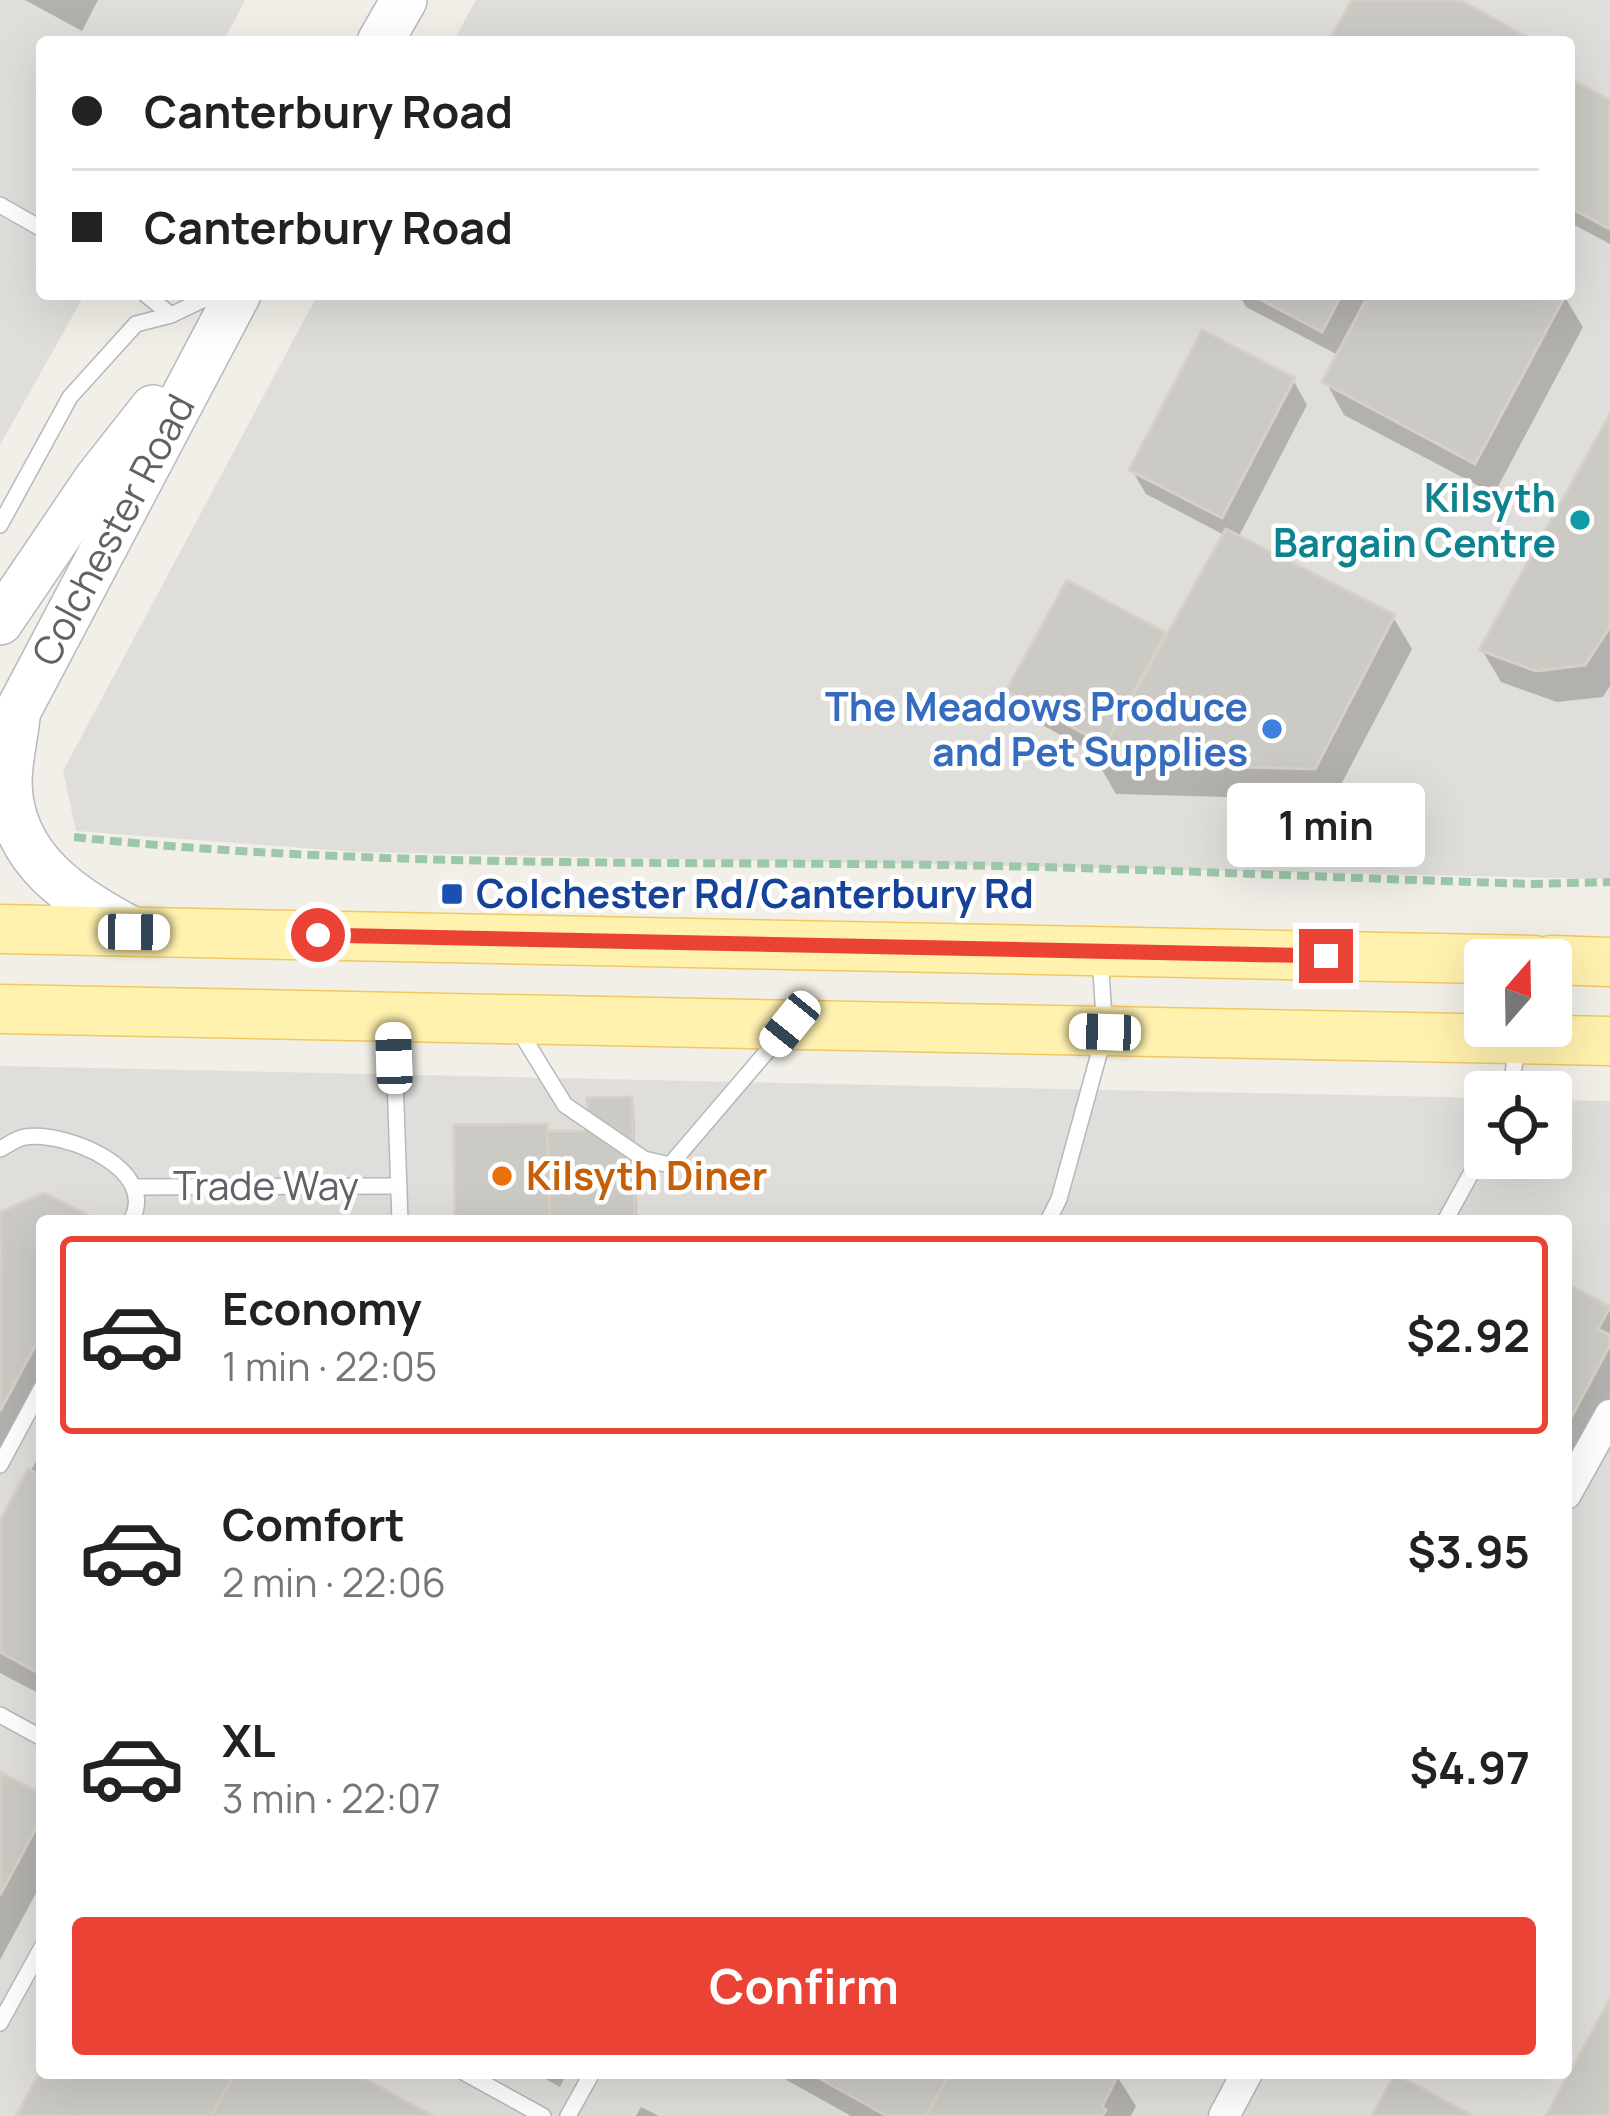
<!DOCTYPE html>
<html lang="en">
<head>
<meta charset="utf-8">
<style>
  :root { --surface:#fff; --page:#f2f2f2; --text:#222; --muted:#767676; --line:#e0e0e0; --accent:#ea4335 }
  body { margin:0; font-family:Manrope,sans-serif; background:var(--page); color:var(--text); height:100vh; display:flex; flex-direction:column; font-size:45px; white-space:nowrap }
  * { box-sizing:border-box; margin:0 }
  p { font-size:39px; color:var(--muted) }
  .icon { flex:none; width:66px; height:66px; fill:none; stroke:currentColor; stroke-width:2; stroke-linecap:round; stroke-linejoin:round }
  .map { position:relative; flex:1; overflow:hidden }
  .panel { position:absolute; left:36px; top:1215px; width:1536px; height:864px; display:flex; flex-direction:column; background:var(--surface); border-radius:12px; box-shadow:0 12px 48px #0002 }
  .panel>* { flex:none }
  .banner { position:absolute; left:36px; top:36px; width:1539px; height:264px; border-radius:12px; box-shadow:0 12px 48px #0002; display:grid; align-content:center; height:264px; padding:0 36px; background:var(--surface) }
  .needle { width:78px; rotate:20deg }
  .fabs { position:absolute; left:1464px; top:939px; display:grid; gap:24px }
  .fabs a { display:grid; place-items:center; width:108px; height:108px; border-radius:12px; background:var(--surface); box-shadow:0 12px 48px #0002; font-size:60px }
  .end { position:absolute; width:54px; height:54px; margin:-27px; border:15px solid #ea4335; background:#fff; box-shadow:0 0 0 6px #fff }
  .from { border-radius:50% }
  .bubble { position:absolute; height:84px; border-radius:12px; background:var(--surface); box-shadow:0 12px 48px #0002; font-size:39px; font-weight:700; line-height:84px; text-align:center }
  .car { position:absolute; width:36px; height:72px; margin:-36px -18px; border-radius:15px; box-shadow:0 0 9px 3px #0007; background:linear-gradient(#fff 24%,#345 0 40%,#fff 0 76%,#345 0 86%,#fff 0) }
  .banner b { display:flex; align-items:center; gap:42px; height:114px; font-size:45px }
  .banner b+b { border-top:3px solid var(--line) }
  .banner i { width:30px; height:30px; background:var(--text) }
  ul { padding:21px 0 0; list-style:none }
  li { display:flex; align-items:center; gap:36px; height:198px; margin:0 24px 18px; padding:0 12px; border:6px solid transparent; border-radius:12px }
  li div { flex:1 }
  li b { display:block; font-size:45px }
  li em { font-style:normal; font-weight:700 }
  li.on { border-color:var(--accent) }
  li>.icon { width:108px; height:108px; stroke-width:1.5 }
  .action { display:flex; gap:24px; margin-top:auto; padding:24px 36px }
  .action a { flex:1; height:138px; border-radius:12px; background:var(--accent); color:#fff; font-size:48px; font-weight:700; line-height:138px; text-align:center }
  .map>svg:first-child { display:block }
  .industrial { fill:#e0deda; fill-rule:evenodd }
  .shadow { fill:#0003 }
  .building { fill:#cccac5; stroke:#d6d1c6; stroke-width:3 }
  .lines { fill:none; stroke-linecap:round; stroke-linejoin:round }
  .lane-casing { stroke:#b5b8bc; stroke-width:18 }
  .street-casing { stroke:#b5b8bc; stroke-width:33 }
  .secondary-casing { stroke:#b6babf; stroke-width:48 }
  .primary-casing { stroke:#f2c960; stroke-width:51 }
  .path { stroke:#9cc7a9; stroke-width:8; stroke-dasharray:12 6; stroke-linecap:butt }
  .lane { stroke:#fff; stroke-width:15 }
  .street { stroke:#fff; stroke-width:30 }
  .secondary { stroke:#fff; stroke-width:45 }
  .primary { stroke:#fff2af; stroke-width:48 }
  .route { stroke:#ea4335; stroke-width:15 }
  .culture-dot { fill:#0f9aa8; stroke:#fff; stroke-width:4.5 }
  .shop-dot { fill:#3f7fe0; stroke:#fff; stroke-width:4.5 }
  .transit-dot { fill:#1a4fb4; stroke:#fff; stroke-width:4.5 }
  .food-dot { fill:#e8710a; stroke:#fff; stroke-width:4.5 }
  .labels { text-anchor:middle; stroke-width:9; stroke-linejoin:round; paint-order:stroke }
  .culture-label { font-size:39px; font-weight:bold; fill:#0d838f; stroke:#fff; text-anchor:end }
  .street-label { font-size:39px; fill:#5f6368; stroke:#fff }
  .shop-label { font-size:39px; font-weight:bold; fill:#366cbe; stroke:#fff; text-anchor:end }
  .transit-label { font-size:39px; font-weight:bold; fill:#164399; stroke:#fff; text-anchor:start }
  .food-label { font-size:39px; font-weight:bold; fill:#c56008; stroke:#fff; text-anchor:start }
</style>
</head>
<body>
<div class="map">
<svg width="1610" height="2116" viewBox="0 0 1610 2116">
  <rect width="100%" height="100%" fill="#f1efe8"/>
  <g class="industrial">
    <path d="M0,0H245L223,42H42V294H85L0,445Z"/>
    <path d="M476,0H1610V879L356,852L76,831L63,771L318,294H1569V42H453Z"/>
    <path d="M0,1066L1485,1098V1158H1551V1100L1610,1101V2116H0ZM42,1221H1566V2073H42Z"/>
  </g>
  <g class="shadow">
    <path d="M25,0H98L82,31Z"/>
    <path d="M1569,79L1610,104V244L1569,222Z"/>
    <path d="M1239,294H1563L1583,327L1494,494L1344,415L1326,382L1340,356L1246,307Z"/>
    <path d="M1293,380L1307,405L1238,538L1393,617L1412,649L1333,800L1116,794L1098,763L1101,757L1024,715L1010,691L1163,635L1167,641L1226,536L1146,494L1132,470Z"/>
    <path d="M1610,420V686L1603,697L1557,702L1501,682L1482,650Z"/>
    <path d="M630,1100L634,1107L637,1221H509L546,1127L549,1134H591Z"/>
    <path d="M0,1216L93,1221H42V1397L0,1475Z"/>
    <path d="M1566,1287L1610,1312V1410L1566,1492Z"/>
    <path d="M42,1450V1695L0,1673V1528Z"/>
    <path d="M0,1775L42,1798V1882L0,1960Z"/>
    <path d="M535,2073H567L560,2087Z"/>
    <path d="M774,2073H1115L1136,2106L1131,2116H851Z"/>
    <path d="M641,2107L659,2116H636Z"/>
  </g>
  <g class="building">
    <path d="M1352,0H1460L1536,42H1328Z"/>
    <path d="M1569,78L1610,100V229L1569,207Z"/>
    <path d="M1250,294H1342L1322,332Z"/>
    <path d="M1369,294H1566L1475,464L1322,382Z"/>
    <path d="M1202,330L1295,378L1222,518L1129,470Z"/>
    <path d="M1610,414V627L1585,665L1536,671L1479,650Z"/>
    <path d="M1226,529L1395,615L1315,769L1095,763Z"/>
    <path d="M1067,580L1166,633L1105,745L1006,691Z"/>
    <path d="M632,1097L635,1221L550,1220L547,1131H588L587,1098Z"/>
    <path d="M547,1124L550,1220L455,1221L454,1125Z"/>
    <path d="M44,1193L100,1221H42V1333L0,1411V1212Z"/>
    <path d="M1566,1283L1610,1307L1598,1329L1610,1335V1345L1566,1427Z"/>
    <path d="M28,1469L42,1476V1675L0,1652V1521Z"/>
    <path d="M0,1772L42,1795V1817L0,1895Z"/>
    <path d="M1610,1999V2116H1546Z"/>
    <path d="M42,2068V2073H235L211,2116H16Z"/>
    <path d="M235,2073H354L433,2116H211Z"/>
    <path d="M810,2073H950L926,2116H887Z"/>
    <path d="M950,2073H1119L1102,2107L1106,2110L1102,2116H926Z"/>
    <path d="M1395,2074L1473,2116H1372Z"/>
  </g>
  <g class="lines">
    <g class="lane-casing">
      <g id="lane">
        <path d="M0,205L42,229"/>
        <path d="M145,294L171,315"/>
        <path d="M0,525L70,397L136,324L171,315L215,294"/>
        <path d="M393,1020L400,1221"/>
        <path d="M517,1027L565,1105L644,1159L670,1165L780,1036"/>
        <path d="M1510,1092L1517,1048"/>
        <path d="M0,1149C8,1145 17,1138 25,1137C66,1131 160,1169 131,1221"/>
        <path d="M134,1187L398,1186"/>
        <path d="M1048,1221L1059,1199L1105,1032L1100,957"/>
        <path d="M1445,1221L1485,1148"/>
        <path d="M0,1465L42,1387"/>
        <path d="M0,1715L42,1738"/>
        <path d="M0,2023L42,1947"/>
        <path d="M465,2073L543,2116"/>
        <path d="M568,2116L592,2073"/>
      </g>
    </g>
    <g class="street-casing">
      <g id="street">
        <path d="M1566,1494L1610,1415"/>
        <path d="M1224,2116L1247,2073"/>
      </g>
    </g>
    <g class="secondary-casing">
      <g id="secondary">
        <path d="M380,42L404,0"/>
        <path d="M0,622L97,479L153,408"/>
        <path d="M17,717C15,738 9,761 9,782C10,860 74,899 134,931"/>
        <path d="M0,745L238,294"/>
      </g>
    </g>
    <g class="primary-casing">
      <g id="primary">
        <path d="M0,929L1534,960"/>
        <path d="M1551,960L1610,962"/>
        <path d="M0,1009L1610,1041"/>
      </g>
    </g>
    <path class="path" d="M74,837C362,868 654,861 944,865C1140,868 1336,878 1533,884L1610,882"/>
    <use href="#lane" class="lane"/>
    <use href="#street" class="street"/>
    <use href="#secondary" class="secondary"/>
    <use href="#primary" class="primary"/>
  </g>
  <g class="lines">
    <path class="route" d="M318,935L1326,956"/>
  </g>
  <circle class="culture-dot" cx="1580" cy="520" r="12"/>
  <circle class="shop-dot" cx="1272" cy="729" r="12"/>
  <rect class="transit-dot" x="440" y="882" width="24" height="24" rx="6"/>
  <circle class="food-dot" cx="502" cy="1176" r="12"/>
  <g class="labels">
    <g class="culture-label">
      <text x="1556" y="512">Kilsyth<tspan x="1556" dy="45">Bargain Centre</tspan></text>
    </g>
    <g class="street-label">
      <text transform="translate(113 530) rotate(-62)" y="14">Colchester Road</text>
      <text x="266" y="1200">Trade Way</text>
    </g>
    <g class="shop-label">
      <text x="1248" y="721">The Meadows Produce<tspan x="1248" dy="45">and Pet Supplies</tspan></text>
    </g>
    <g class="transit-label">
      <text x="476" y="908">Colchester Rd/Canterbury Rd</text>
    </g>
    <g class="food-label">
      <text x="526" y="1190">Kilsyth Diner</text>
    </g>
  </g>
</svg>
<div class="fabs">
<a><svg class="needle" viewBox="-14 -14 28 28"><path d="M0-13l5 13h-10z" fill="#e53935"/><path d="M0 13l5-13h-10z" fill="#767676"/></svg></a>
<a><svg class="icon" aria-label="locate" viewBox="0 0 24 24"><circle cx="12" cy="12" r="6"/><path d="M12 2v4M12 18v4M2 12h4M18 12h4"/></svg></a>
</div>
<i class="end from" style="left:318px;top:935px"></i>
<i class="end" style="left:1326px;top:956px"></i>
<div class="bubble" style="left:1227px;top:783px;width:198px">1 min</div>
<i class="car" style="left:134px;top:932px;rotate:91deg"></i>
<i class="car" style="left:790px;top:1024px;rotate:219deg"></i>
<i class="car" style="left:1105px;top:1032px;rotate:272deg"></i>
<i class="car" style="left:394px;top:1058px;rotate:358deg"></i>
<div class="banner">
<b><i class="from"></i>Canterbury Road</b>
<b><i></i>Canterbury Road</b>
</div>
<section class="panel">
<ul>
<li class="on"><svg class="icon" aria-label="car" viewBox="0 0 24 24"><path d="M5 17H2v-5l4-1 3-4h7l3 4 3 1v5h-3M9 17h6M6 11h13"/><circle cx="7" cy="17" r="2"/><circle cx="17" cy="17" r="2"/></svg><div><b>Economy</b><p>1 min · 22:05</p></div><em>$2.92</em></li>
<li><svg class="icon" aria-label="car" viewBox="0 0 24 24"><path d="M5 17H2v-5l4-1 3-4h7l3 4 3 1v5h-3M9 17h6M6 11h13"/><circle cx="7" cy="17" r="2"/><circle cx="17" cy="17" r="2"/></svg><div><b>Comfort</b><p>2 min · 22:06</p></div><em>$3.95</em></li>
<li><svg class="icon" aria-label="car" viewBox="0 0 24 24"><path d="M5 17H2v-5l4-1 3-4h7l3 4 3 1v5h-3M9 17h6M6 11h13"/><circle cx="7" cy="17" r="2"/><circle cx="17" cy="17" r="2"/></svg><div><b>XL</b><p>3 min · 22:07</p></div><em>$4.97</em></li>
</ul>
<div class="action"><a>Confirm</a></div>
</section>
</div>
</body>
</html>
